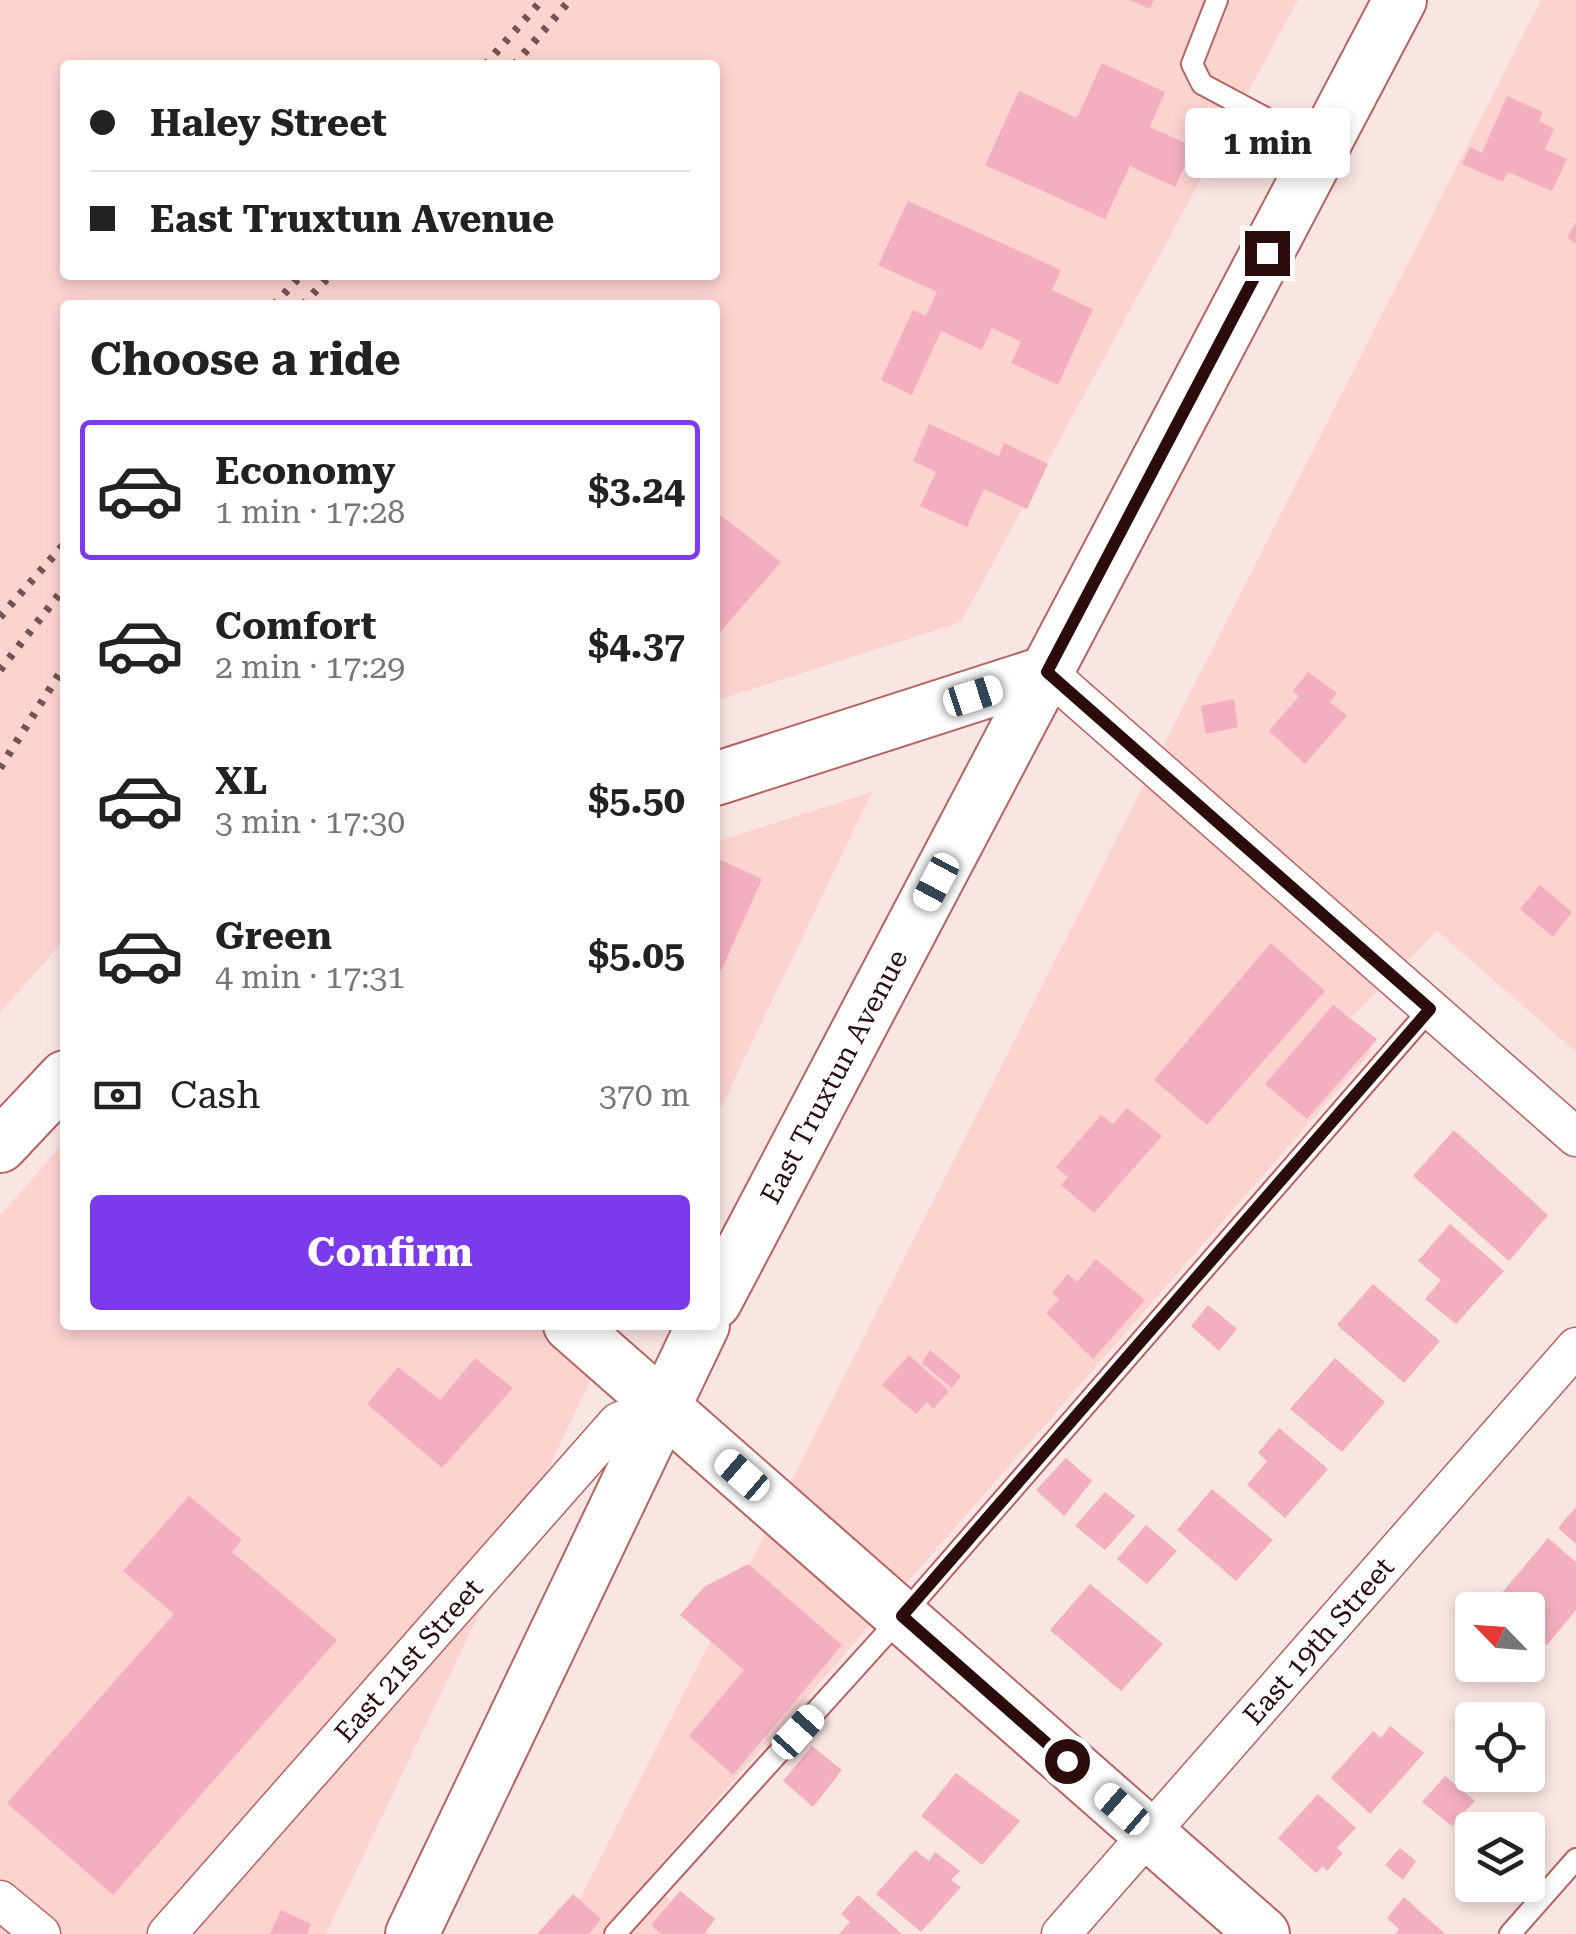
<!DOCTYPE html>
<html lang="en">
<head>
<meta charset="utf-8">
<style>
  :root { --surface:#fff; --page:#f2f2f2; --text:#222; --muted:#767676; --line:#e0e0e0; --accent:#7c3aed }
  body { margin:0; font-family:"Roboto Serif",serif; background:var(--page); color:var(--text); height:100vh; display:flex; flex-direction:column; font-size:38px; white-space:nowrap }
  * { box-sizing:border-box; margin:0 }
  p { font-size:32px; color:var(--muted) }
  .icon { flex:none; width:55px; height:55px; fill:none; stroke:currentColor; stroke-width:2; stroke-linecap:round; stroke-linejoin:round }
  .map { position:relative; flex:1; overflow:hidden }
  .side { position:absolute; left:60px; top:300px; width:660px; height:1030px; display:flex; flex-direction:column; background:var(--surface); border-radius:10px; box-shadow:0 5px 15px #0003 }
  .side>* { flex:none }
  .top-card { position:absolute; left:60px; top:60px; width:660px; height:220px; border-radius:10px; box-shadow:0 5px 15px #0003; display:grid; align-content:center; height:220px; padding:0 30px; background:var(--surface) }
  .needle { width:65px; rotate:295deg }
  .controls { position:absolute; left:1455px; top:1592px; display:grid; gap:20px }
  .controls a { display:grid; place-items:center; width:90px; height:90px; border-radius:10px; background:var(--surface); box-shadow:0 5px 15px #0003; font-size:50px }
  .end { position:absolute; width:45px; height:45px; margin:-22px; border:12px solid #2b0b0b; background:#fff; box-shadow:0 0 0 5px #fff }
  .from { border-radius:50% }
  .bubble { position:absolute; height:70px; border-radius:10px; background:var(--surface); box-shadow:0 5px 15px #0003; font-size:32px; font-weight:700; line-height:70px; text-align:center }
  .car { position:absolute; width:30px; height:60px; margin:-30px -15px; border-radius:12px; box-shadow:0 0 8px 2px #0007; background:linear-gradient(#fff 24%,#345 0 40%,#fff 0 76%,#345 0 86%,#fff 0) }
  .top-card b { display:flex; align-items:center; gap:35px; height:95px; font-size:38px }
  .top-card b+b { border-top:2px solid var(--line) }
  .top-card i { width:25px; height:25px; background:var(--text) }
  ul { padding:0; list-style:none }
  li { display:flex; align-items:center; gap:30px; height:140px; margin:0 20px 15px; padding:0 10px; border:5px solid transparent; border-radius:10px }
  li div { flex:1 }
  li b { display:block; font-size:38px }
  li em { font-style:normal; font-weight:700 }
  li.on { border-color:var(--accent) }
  li>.icon { width:90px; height:90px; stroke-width:1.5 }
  h2 { padding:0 30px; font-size:45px; line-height:120px }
  .pay { display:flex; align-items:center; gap:25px; height:110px; padding:0 30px; font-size:38px }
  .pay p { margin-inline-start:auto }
  .action { display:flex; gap:20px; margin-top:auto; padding:20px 30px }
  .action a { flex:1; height:115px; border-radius:10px; background:var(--accent); color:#fff; font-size:40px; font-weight:700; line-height:115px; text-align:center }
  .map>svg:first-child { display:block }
  .built { fill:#fdd3d0; fill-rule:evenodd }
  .building { fill:#f3afbf }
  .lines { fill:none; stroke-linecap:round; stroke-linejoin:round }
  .lane-casing { stroke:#b76360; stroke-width:24 }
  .street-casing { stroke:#b76360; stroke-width:41 }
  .secondary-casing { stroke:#b76360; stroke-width:56 }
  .lane { stroke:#fff; stroke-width:20 }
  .street { stroke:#fff; stroke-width:38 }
  .secondary { stroke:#fff; stroke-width:52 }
  .rail { stroke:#715554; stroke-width:8; stroke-dasharray:5 10; stroke-linecap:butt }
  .route { stroke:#2b0b0b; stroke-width:12 }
  .labels { text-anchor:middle; stroke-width:9; stroke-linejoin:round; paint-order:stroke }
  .street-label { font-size:28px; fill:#2b0b0b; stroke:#f8f8f8 }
</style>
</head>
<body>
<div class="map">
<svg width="1576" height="1934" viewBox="0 0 1576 1934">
  <rect width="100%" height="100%" fill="#f9e5e4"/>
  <g class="built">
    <path d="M0,0H1298L961,622L715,701V305H65V939L0,1013ZM65,65H715V275H65Z"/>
    <path d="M1541,0H1576V1052L1437,931L1344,1025L1372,1051L646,1881L710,1934H562Z"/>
    <path d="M872,792L715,1120V842Z"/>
    <path d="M65,1142V1325H617L326,1934H0V1215Z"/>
  </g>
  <g class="building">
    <path d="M1130,0H1154L1150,9Z"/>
    <path d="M1102,63L1165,92L1150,127L1194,147L1175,187L1130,166L1105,219L985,165L1019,91L1077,118Z"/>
    <path d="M1507,96L1543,112L1539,121L1554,129L1545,149L1567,159L1552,191L1508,172L1503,182L1462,164L1470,147L1482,153Z"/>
    <path d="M908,201L1061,270L1052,290L1093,309L1058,385L1011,363L1021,342L992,328L982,350L941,331L912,395L881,380L913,310L926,316L937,292L878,265Z"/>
    <path d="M1576,222V243L1567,238Z"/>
    <path d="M929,424L999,456L1004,443L1048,464L1027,509L984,489L967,527L920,506L936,472L913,461Z"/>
    <path d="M715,511L781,562L715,638Z"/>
    <path d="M1308,672L1337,693L1330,702L1347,716L1305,764L1269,731L1299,696L1293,691Z"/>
    <path d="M1234,699L1238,727L1206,734L1201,706Z"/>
    <path d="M717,858L762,879L721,971L715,968Z"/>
    <path d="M1540,885L1572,912L1553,937L1520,909Z"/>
    <path d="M1271,943L1325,991L1207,1125L1154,1080Z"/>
    <path d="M1333,1005L1377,1039L1307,1119L1265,1084Z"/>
    <path d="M1127,1108L1162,1136L1094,1213L1061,1185L1068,1177L1056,1167L1101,1115L1113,1124Z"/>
    <path d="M1454,1130L1548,1215L1509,1261L1413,1176Z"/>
    <path d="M1450,1224L1504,1271L1456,1324L1425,1299L1441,1280L1418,1261Z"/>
    <path d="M1096,1259L1145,1300L1093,1359L1046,1313L1059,1299L1052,1293L1068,1274L1077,1282Z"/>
    <path d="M1373,1284L1440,1341L1404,1383L1337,1325Z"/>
    <path d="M1208,1305L1237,1329L1219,1351L1191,1326Z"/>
    <path d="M930,1350L961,1376L952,1388L922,1363Z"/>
    <path d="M909,1355L949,1391L933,1409L927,1402L916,1414L882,1385Z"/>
    <path d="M475,1358L513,1388L442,1468L367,1404L398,1367L440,1400Z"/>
    <path d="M1335,1358L1385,1402L1342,1452L1290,1409Z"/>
    <path d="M1279,1428L1328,1469L1285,1518L1247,1485L1267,1461L1258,1453Z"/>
    <path d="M1066,1458L1092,1481L1064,1516L1036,1490Z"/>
    <path d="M1212,1489L1273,1540L1236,1581L1177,1530Z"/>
    <path d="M1105,1492L1135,1516L1105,1550L1075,1526Z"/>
    <path d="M189,1496L242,1540L232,1552L337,1640L113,1895L7,1803L174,1614L123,1571Z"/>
    <path d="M1576,1507V1544L1558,1528Z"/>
    <path d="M1146,1525L1177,1551L1147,1584L1117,1559Z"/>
    <path d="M1548,1538L1576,1562V1610L1547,1645L1528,1628V1610H1508L1496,1600Z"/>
    <path d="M748,1564L842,1645L733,1775L689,1736L744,1670L680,1615L704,1587Z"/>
    <path d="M1090,1584L1163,1644L1121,1691L1050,1630Z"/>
    <path d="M1390,1726L1424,1753L1370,1814L1331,1778L1373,1731L1381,1738Z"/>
    <path d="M812,1746L842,1770L813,1807L783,1781Z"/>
    <path d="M956,1773L1020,1821L982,1865L921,1816Z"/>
    <path d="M1445,1776L1475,1801L1452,1826L1422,1802Z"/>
    <path d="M1318,1794L1356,1828L1337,1848L1343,1853L1327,1871L1323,1866L1316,1873L1278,1838Z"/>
    <path d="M1400,1848L1416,1861L1403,1880L1385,1865Z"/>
    <path d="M915,1850L929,1861L935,1852L960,1871L951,1880L961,1887L921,1932L876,1894Z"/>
    <path d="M680,1891L715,1919L704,1934H662L651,1925Z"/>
    <path d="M573,1894L601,1919L589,1934H537Z"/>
    <path d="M858,1895L902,1934H839L850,1922L841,1914Z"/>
    <path d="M1404,1897L1445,1934H1395L1399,1929L1387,1918Z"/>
    <path d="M281,1910L311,1924L307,1934H270Z"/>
  </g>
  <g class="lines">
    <g class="lane-casing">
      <g id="lane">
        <path d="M1217,0L1192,64L1202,84L1320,147"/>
        <path d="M615,1934L902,1616L1430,1009"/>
        <path d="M1510,1934L1576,1859"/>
      </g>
    </g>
    <g class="street-casing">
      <g id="street">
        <path d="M1047,672L1576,1137"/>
        <path d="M0,1900L41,1934"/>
        <path id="s1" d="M167,1934L618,1422L661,1405"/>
        <path id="s2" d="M1061,1934L1576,1347"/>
      </g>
    </g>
    <g class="secondary-casing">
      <g id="secondary">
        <path d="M715,779L1047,672"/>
        <path d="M0,1146L65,1077"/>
        <path id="s3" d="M715,1302L1400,0"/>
        <path d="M570,1325L1263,1934"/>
        <path d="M412,1934L703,1325"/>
      </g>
    </g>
    <use href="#lane" class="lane"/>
    <use href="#street" class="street"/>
    <use href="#secondary" class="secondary"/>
    <g class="rail">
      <path d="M485,65L542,0"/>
      <path d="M514,65L570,0"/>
      <path d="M274,305L301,275"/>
      <path d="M303,305L330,275"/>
      <path d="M0,617L65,543"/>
      <path d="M0,670L65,587"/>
      <path d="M0,768L65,665"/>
    </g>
  </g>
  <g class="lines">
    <path class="route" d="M1067,1761L902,1616L1430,1009L1047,672L1267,253"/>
  </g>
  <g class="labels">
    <g class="street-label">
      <text dy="10" stroke="none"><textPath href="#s3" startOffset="255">East Truxtun Avenue</textPath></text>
      <text dy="10" stroke="none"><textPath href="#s2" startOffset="390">East 19th Street</textPath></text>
      <text dy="10" stroke="none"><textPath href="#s1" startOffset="365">East 21st Street</textPath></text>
    </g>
  </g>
</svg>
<div class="controls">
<a><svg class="needle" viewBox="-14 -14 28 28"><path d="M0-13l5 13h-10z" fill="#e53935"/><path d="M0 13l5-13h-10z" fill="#767676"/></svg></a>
<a><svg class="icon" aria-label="locate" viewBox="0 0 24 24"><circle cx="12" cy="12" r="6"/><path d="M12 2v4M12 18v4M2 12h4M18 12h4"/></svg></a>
<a><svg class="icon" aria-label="layers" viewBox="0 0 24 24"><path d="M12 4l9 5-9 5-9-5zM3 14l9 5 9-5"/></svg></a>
</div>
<i class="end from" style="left:1067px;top:1761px"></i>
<i class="end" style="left:1267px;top:253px"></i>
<div class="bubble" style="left:1185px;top:108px;width:165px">1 min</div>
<i class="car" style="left:973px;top:696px;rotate:72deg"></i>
<i class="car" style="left:936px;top:882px;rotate:208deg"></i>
<i class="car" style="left:742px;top:1475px;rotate:311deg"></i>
<i class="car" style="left:798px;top:1732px;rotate:42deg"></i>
<i class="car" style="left:1122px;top:1809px;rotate:311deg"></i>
<div class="top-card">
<b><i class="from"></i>Haley Street</b>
<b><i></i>East Truxtun Avenue</b>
</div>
<section class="side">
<h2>Choose a ride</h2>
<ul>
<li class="on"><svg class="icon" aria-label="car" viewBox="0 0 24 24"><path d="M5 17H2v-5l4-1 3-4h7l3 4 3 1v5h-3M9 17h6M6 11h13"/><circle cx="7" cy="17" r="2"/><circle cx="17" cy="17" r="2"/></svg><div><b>Economy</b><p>1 min · 17:28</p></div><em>$3.24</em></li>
<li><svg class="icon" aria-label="car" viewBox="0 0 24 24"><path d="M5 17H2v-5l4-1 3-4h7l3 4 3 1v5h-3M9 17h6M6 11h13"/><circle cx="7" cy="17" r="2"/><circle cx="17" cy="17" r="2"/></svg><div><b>Comfort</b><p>2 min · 17:29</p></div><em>$4.37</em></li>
<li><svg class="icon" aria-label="car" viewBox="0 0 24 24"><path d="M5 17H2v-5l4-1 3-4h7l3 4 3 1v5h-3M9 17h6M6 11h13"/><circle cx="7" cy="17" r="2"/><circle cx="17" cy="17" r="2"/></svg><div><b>XL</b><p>3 min · 17:30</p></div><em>$5.50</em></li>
<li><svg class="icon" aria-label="car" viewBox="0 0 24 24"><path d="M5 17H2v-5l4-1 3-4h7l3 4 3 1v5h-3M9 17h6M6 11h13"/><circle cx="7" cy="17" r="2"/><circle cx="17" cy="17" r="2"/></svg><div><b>Green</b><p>4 min · 17:31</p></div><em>$5.05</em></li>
</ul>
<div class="pay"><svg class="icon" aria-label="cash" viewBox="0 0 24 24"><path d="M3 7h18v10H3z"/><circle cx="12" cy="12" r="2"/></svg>Cash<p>370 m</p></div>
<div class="action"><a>Confirm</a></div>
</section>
</div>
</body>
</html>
